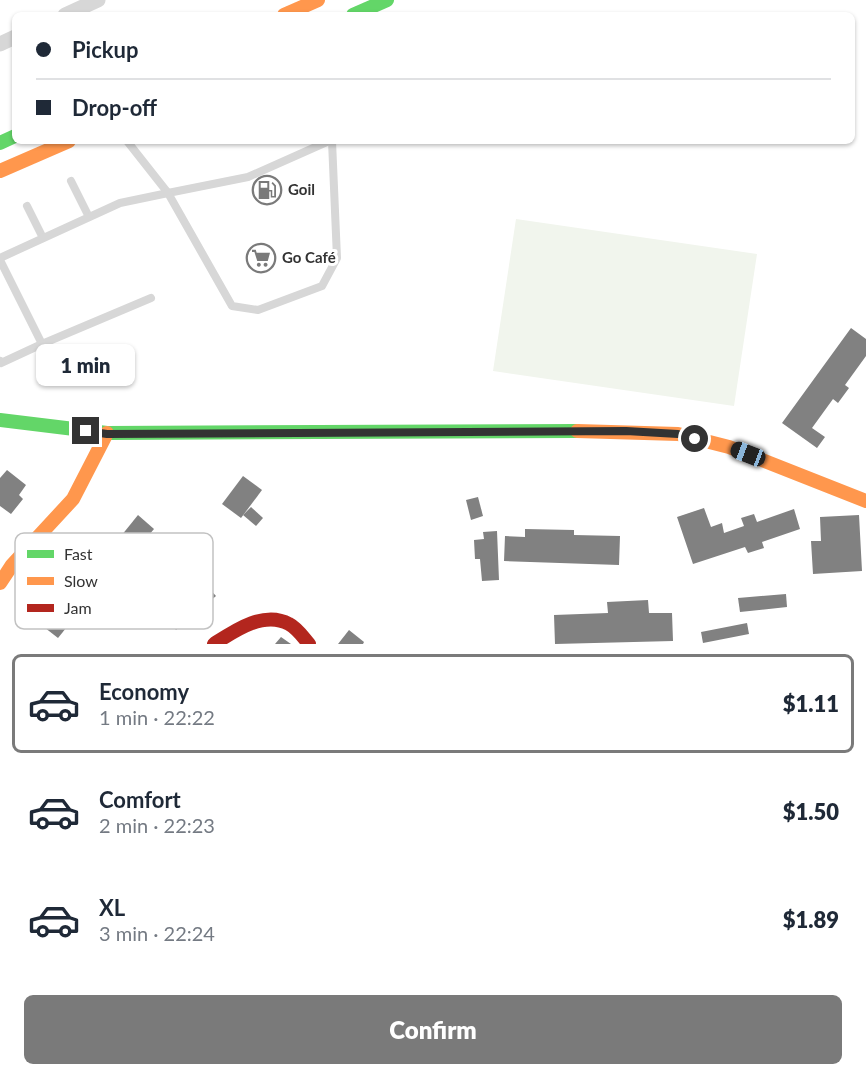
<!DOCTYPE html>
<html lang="en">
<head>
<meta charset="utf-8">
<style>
  :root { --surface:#fff; --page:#f6f6f7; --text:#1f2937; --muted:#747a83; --line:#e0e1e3; --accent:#7a7a7a }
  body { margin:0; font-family:Lato,sans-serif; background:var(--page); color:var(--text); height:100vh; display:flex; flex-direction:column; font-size:22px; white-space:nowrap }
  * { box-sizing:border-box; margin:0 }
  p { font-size:20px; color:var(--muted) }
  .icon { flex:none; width:33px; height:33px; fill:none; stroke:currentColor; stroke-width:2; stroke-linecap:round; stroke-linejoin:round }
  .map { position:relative; height:644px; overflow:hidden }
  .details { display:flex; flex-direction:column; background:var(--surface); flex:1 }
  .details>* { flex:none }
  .guide { position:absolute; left:12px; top:12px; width:843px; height:132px; border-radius:9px; box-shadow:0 2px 4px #0004; display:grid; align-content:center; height:132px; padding:0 24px; background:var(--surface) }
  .end { position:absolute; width:27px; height:27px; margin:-14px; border:8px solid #333; background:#fff; box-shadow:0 0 0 3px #fff }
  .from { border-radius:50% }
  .bubble { position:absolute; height:42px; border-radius:9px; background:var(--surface); box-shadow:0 2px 4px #0004; font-size:20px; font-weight:800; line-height:42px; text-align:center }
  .car { position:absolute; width:18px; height:36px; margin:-18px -9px; border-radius:8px; box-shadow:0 0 4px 2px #0007; background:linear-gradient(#222 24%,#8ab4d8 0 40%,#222 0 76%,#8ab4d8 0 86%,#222 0) }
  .guide b { display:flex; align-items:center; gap:21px; height:57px; font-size:22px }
  .guide b+b { border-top:2px solid var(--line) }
  .guide i { width:15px; height:15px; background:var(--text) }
  ul { padding:10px 0 0; list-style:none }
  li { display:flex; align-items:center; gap:18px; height:99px; margin:0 12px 9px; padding:0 12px; border:3px solid transparent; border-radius:9px }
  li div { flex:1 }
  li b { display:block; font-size:22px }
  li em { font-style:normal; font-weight:800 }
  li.active { border-color:var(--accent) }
  li>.icon { width:54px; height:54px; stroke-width:1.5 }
  .button { display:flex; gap:12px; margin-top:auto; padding:12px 24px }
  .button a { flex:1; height:69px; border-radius:9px; background:var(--accent); color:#fff; font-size:24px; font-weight:800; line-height:69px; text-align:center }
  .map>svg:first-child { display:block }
  .green { fill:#f1f5ed }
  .building { fill:#818181 }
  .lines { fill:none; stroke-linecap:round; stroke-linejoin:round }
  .lane { stroke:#d7d7d7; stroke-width:8 }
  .street { stroke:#d7d7d7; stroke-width:15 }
  .fast { stroke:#63d668; stroke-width:14 }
  .slow { stroke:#ff974d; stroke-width:14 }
  .jam { stroke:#b3261e; stroke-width:14 }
  .route { stroke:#333; stroke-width:8 }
  .labels { text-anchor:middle; stroke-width:6; stroke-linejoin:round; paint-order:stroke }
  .poi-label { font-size:15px; font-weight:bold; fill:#333; stroke:#fff; text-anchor:start }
  .key { fill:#fff; stroke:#c2c2c2; stroke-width:1.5 }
  .key-label { font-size:16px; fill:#333 }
</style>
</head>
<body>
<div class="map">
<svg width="866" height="644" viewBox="0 0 866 644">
  <rect width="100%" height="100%" fill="#fff"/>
  <path class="green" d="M516,219L757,254L734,406L493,371Z"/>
  <g class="building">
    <path d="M851,328L866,339V356L845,385L849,388L838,403L833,399L812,428L825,437L817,448L782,423Z"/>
    <path d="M7,470L26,485L19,495L23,499L11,514L0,506V478Z"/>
    <path d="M243,476L262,490L241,518L222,504Z"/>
    <path d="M478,497L483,516L471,520L466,500Z"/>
    <path d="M251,507L263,518L256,526L243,515Z"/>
    <path d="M704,508L711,527L722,523L724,533L744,526L741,518L754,514L757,522L794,509L800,529L762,542L764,548L748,553L745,547L693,564L677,517Z"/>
    <path d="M138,515L154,529L133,554L117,541Z"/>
    <path d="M859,515L862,571L813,574L811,541H821L820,517Z"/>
    <path d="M525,529L574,530V535L620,536L619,565L504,561L505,536L525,537Z"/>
    <path d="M497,531L499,580L482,581L480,559H475L474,540L484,539L483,532Z"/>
    <path d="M199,577L216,596L176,630L160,611Z"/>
    <path d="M786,594L787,607L740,612L738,598Z"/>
    <path d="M60,598L79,612L58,638L40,624Z"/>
    <path d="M648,600L649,613H672L673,641L555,644L554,615L608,613L607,602Z"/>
    <path d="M747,623L749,634L703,643L701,632Z"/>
    <path d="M349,630L364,642L363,644H338Z"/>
    <path d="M281,637L291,644H275Z"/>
  </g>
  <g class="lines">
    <g class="lane">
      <path d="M127,141L168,193L248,177L329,141"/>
      <path d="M71,181L89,217"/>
      <path d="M27,206L43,238"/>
      <path d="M0,258L120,203L168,193L232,306L258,310L322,286L337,258L332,141"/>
      <path d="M0,260L42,344L151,298"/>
      <path d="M0,361L1,363L42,344"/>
    </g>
    <g class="street">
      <path d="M65,15L98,0"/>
      <path d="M0,44L15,37"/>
    </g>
    <g class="fast">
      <path d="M353,15L387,0"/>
      <path d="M0,143L15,136"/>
      <path d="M0,420L107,433L577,431"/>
    </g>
    <g class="slow">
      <path d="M284,15L318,0"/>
      <path d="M0,171L69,141"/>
      <path d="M577,431L678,434L729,447L866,501"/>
      <path d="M0,583L12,565L73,499L107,433"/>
    </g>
    <path class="jam" d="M214,644C234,631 264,610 289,624C297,628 303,637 309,644"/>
  </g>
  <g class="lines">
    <path class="route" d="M86,431L107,434L626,431L678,434L695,439"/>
  </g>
  <defs>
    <g id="fuel-ring" transform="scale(1.5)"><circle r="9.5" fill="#fff" stroke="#7a7a7a" stroke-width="1.5"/><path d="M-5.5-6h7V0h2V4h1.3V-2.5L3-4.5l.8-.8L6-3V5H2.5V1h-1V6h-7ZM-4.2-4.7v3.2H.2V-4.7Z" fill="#7a7a7a"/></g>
    <g id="supermarket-ring" transform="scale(1.5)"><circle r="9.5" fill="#fff" stroke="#7a7a7a" stroke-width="1.5"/><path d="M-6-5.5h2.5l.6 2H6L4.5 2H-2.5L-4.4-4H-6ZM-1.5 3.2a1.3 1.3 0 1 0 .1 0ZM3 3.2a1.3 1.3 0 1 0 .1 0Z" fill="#7a7a7a"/></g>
  </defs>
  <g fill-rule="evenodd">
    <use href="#fuel-ring" x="267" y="190"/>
    <use href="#supermarket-ring" x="261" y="258"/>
  </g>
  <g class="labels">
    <g class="poi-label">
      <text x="288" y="195">Goil</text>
      <text x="282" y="263">Go Café</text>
    </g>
  </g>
  <rect x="15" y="533" width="198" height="96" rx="9" class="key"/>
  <rect x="27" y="550" width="27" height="8" fill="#63d668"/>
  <rect x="27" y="577" width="27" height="8" fill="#ff974d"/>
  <rect x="27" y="604" width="27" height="8" fill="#b3261e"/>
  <g class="key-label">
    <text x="64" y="560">Fast</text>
    <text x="64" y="587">Slow</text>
    <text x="64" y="614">Jam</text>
  </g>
</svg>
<i class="end from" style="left:695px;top:439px"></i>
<i class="end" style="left:86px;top:431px"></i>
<div class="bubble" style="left:36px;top:344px;width:99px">1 min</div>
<i class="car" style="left:748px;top:454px;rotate:291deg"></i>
<div class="guide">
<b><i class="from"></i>Pickup</b>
<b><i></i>Drop-off</b>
</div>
</div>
<section class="details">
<ul>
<li class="active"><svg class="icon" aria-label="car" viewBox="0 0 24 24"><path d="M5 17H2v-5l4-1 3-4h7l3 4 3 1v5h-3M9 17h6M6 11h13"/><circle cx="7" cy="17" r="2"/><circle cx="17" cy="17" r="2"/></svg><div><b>Economy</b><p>1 min · 22:22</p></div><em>$1.11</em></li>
<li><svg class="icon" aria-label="car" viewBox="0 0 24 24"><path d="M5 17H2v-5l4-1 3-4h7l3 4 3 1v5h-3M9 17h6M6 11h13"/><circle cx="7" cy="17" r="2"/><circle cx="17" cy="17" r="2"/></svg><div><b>Comfort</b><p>2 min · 22:23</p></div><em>$1.50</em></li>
<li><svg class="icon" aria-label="car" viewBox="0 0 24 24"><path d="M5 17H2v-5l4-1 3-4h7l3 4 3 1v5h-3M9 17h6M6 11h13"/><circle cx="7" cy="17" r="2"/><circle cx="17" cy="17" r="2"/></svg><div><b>XL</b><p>3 min · 22:24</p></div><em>$1.89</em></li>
</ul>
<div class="button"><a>Confirm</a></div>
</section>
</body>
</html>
